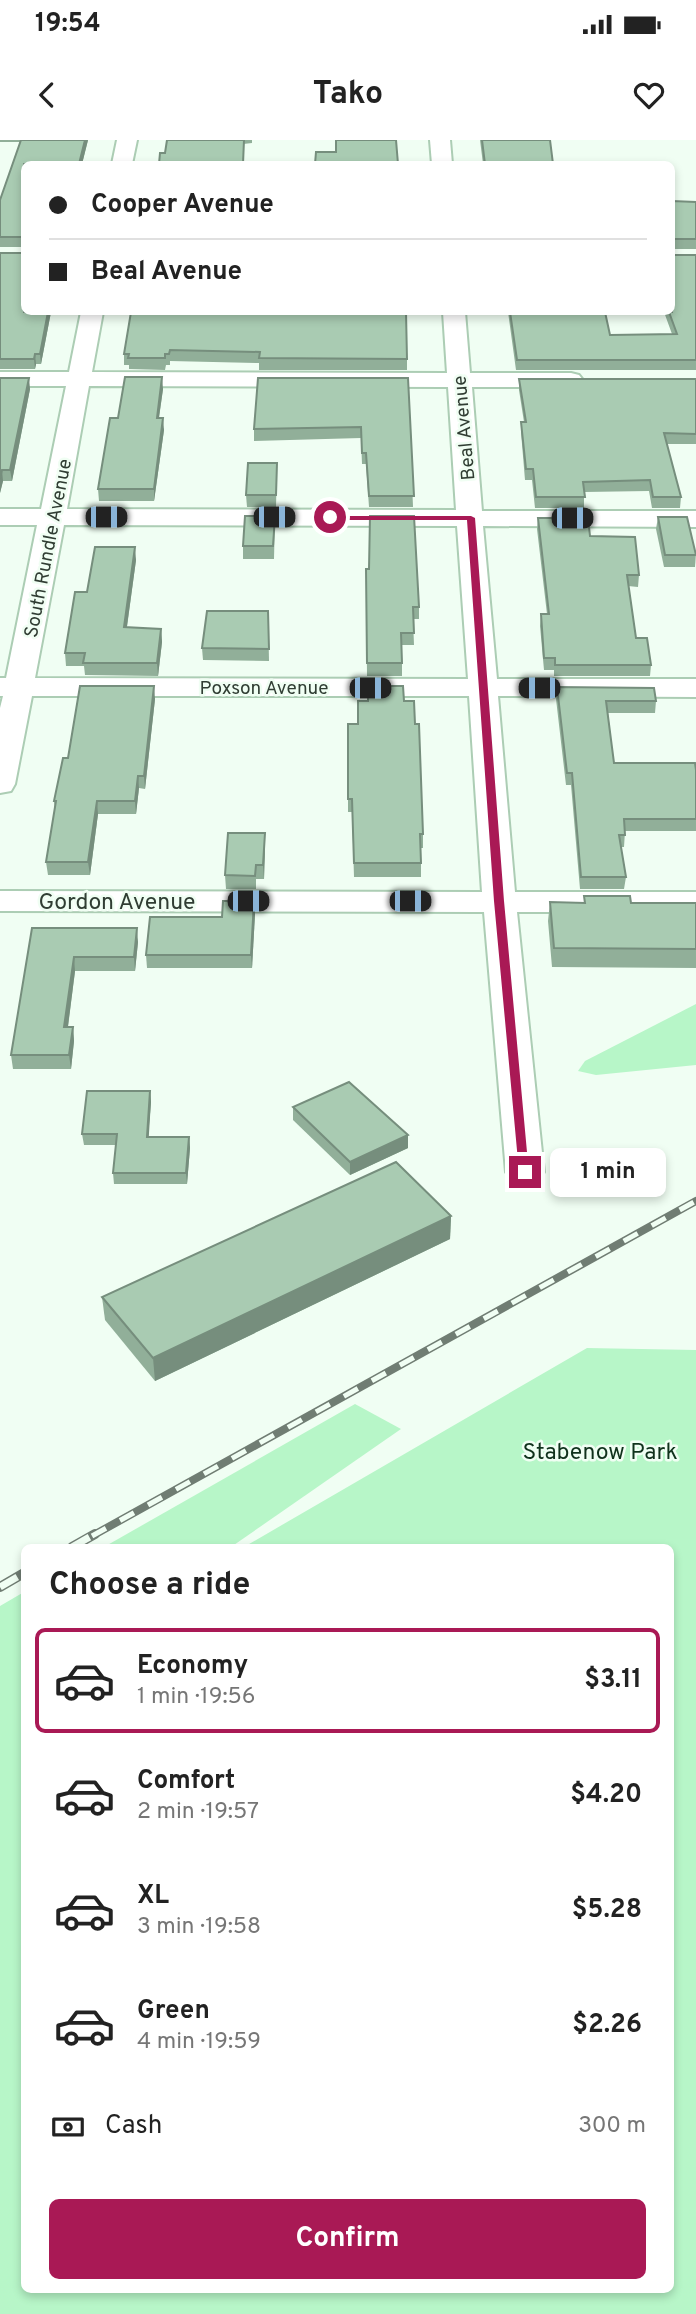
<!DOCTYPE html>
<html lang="en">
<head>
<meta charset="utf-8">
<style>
  :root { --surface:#fff; --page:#f6f6f6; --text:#222; --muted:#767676; --line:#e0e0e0; --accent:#a91955 }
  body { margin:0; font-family:Overpass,sans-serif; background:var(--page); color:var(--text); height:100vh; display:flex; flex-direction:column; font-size:26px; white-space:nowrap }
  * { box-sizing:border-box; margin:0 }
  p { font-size:23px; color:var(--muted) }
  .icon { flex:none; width:38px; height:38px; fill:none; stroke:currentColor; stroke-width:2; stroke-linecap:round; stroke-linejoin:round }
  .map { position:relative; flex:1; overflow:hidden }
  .side { position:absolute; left:21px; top:1404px; width:653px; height:749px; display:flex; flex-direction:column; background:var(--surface); border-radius:10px; box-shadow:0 4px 10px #0003 }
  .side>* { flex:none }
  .hud { position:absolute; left:21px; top:21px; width:654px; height:154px; border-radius:10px; box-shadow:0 4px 10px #0003; display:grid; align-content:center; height:154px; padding:0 28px; background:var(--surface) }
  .end { position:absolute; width:32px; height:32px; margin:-16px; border:9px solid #a91955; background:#fff; box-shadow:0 0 0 4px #fff }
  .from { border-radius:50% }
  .bubble { position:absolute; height:49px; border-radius:10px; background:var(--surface); box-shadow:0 4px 10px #0003; font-size:23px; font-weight:700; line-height:49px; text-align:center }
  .car { position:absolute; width:21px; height:42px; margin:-21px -10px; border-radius:9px; box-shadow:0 0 5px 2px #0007; background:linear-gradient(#222 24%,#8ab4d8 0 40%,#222 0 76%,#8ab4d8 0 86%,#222 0) }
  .hud b { display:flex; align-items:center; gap:24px; height:66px; font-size:26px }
  .hud b+b { border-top:2px solid var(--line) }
  .hud i { width:18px; height:18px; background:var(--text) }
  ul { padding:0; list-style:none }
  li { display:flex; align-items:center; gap:21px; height:105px; margin:0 14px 10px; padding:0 14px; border:4px solid transparent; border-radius:10px }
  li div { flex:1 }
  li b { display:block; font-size:26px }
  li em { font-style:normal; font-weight:700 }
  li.current { border-color:var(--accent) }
  li>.icon { width:63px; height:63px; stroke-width:1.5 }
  h2 { padding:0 28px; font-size:32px; line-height:84px }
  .pay { display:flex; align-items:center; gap:18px; height:77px; padding:0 28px; font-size:26px }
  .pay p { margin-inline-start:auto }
  .cta { display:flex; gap:14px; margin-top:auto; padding:14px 28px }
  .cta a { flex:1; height:80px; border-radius:10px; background:var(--accent); color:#fff; font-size:28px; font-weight:700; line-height:80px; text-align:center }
  .status { display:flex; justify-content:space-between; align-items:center; height:49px; padding:0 35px; background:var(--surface); direction:ltr }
  .status svg { height:19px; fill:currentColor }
  header { display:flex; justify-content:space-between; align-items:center; height:91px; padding:0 28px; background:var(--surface); font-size:32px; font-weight:700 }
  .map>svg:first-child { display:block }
  .green { fill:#b7f6c8 }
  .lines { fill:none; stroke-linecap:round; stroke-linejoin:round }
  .minor-casing { stroke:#accdb4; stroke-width:4 }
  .minor { fill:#fff; fill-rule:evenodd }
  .rail-far1-casing { stroke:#707d73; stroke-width:8 }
  .rail-casing { stroke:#707d73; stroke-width:10 }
  .rail-far1 { stroke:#f0fef3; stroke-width:5; stroke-dasharray:16; stroke-linecap:butt }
  .rail { stroke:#f0fef3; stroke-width:7; stroke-dasharray:20; stroke-linecap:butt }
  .wall { fill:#91af99 }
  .shaded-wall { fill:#768e7d }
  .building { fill:#a9cbb2; stroke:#768e7d; stroke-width:2 }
  .route { fill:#a91955 }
  .labels { text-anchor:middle; stroke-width:5; stroke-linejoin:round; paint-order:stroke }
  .far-street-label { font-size:19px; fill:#303d33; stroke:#f0fef3 }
  .street-label { font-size:23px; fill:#303d33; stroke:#f0fef3 }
  .park-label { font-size:23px; fill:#10321c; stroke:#f0fef3 }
</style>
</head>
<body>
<div class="status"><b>19:54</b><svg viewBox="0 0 49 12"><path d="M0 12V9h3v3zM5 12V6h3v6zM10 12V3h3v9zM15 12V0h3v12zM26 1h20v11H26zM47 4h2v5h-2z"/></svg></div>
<header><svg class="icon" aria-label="back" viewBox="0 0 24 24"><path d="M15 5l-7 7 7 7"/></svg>Tako<svg class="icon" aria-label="heart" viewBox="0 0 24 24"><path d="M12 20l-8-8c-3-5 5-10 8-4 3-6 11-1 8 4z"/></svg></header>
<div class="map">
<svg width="696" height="2174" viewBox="0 0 696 2174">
  <rect width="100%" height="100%" fill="#f0fef3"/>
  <g class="green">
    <path d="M696,864V925L596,935L578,931L585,921Z"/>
    <path d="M587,1208L696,1210V2174H0V1466L24,1452V2149H670V1407H244Z"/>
    <path d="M355,1264L401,1289L231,1407H104Z"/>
  </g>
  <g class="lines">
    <g class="minor-casing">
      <g id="minor">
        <path d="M117,0H137L132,24H112Z"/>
        <path d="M430,0H450L452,24H432Z"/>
        <path d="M81,172H103L92,232L447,233L443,172H465L470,233H571L579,235L583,240L579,245L571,247H472L482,371H696V387L483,386L497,539H696V557L498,556L515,752H696V772H517L544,1032L538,1041L525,1045L512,1041L506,1032L484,772L0,771V751L482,752L469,556H32L15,644L11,651L0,653V568L3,556H0V538H6L37,385H0V369H41L66,246H0V232H69ZM89,246L448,247L456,370L67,369ZM64,385L457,386L468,539L35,538Z"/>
      </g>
    </g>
    <use href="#minor" class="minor"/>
    <g class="rail-far1-casing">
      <path id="rail-far1" d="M92,1396L696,1061"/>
    </g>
    <g class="rail-casing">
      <g id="rail">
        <path d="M72,1407L95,1394"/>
        <path d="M0,1447L24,1433"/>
      </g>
    </g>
    <use href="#rail-far1" class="rail-far1"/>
    <use href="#rail" class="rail"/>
  </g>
  <g class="wall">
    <path d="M0,0H88L82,24H24V107H0V60L20,2H0Z"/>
    <path d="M167,0H252V3L165,13Z"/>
    <path d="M480,0H550L553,24H483Z"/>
    <path d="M672,61L696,62V109H672Z"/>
    <path d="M0,113L51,172L41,224H36L35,229H0Z"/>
    <path d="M696,115V230H516L508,172H605L610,195L672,194L664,172H672Z"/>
    <path d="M131,172L407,219V230H259V223L170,221V225H166L165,230L129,229V225H124V214Z"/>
    <path d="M0,238L30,249L12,341H3L0,353Z"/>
    <path d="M408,238L413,367H369L366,324H362L361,298L254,301V289Z"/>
    <path d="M519,239H696V304H667L681,357L680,368H652L649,351L584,352V368H535L532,340H525L521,292V282H524L519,250Z"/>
    <path d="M163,249L159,278L164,290L154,361H99L98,349L118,278Z"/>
    <path d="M277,323L276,367H247L246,355Z"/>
    <path d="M275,376L274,419H243V406Z"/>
    <path d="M658,377L696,413L695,427H664L656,389Z"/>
    <path d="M538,378L590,396L639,435L638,447L628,446L636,498L651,525L650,536H554V530H544L540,486L541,474H547L537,389Z"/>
    <path d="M136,420L127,487L161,489L162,502L158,536L85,535L84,526H66L65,513L87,452Z"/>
    <path d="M366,429L419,467V479H413L414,505H402V536H367Z"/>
    <path d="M268,471L269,521L203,520L202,508Z"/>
    <path d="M557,547L656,561L655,573H608L614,623L696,630V691H625L624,707H621L626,737L624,749H580L571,645H566L556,559Z"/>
    <path d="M155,559L145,649L139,648L136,674H98L90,735H48L46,722L55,670L54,661L68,618Z"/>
    <path d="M404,561L415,584L423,694V708H421V737H354L352,672H348V584H358Z"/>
    <path d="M265,693L264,739H256V749H226L225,735Z"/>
    <path d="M584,756L631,763H696V828L552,827L548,781L550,762L584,763Z"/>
    <path d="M255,774L252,828H147L146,815L222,777Z"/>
    <path d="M32,788L138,802L135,831H75L68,887H73L74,901L71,929H13L11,915Z"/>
    <path d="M150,951L151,962L148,997H189L190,1008L187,1044H114L113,1033L116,1005H84L82,994Z"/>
    <path d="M293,967L408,995V1008L350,1035L293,980Z"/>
    <path d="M451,1076L450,1099L155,1241L105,1180L102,1157Z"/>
  </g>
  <g class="shaded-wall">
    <path d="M85,0H88L82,24H79Z"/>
    <path d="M48,172H51L41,224L40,214Z"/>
    <path d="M35,214L36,224L35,229L34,219Z"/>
    <path d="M162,237L163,249L157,290V278Z"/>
    <path d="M29,238L30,249L12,341L10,330Z"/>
    <path d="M163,278L164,290L154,361V349Z"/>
    <path d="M2,330L3,341L0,353V338Z"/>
    <path d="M135,407L136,420L125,500L124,487Z"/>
    <path d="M161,489L162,502L158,536L157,523Z"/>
    <path d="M154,546L155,559L145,649L144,636Z"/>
    <path d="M138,636L139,648L136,674L135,661Z"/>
    <path d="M97,661L98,674L90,735L88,722Z"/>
    <path d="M265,693V707L264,739L263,725Z"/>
    <path d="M254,761L255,774L252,828L251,815Z"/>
    <path d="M137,788L138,802L135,831L134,817Z"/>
    <path d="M74,817L75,831L66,901L64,887Z"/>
    <path d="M73,887L74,901L71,929L69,915Z"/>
    <path d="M150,951L151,962L148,1008L147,997Z"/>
    <path d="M408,995V1008L350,1035V1022Z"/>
    <path d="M189,997L190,1008L187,1044L186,1033Z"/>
    <path d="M451,1076L450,1099L155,1241L153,1218Z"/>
  </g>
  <g class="building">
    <path d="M21,0H85L79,24H24V97H0V60Z"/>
    <path d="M167,0H244L243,24H159L160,13H165Z"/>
    <path d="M336,0H396L398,24H315L316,12H336Z"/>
    <path d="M482,0H550L553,24H485Z"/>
    <path d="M672,61L696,62V99H672Z"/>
    <path d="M0,113H24V172H48L40,214H35L34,219H0Z"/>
    <path d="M672,115H696V220H517L510,172H605L610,195L677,194L669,172H672Z"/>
    <path d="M131,172H406L407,219L259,218L260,212L170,210L169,214H165V218H128L129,214H124Z"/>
    <path d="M125,237H162L157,278H163L154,349H98L110,278H118Z"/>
    <path d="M0,238H29L10,330H2L0,338Z"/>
    <path d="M258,238H408L414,356H369L366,313H362L361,287L254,289Z"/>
    <path d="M519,239H696V294L664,293L681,357H653L650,340L583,342L585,357H536L533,329H526L521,282H526Z"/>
    <path d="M248,323H277L276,355H246Z"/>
    <path d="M245,376H275L273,406H243Z"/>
    <path d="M370,376H414L419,467H413L414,493H401L402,523H367L366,429H369Z"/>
    <path d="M658,377H687L696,415H665Z"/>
    <path d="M538,378H588L590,396L635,397L639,435H627L636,498H647L651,525H555V518H544L541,474H549Z"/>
    <path d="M95,407H135L124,487L161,489L157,523H83L85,513H65L75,452H87Z"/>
    <path d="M207,471H268L269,509L202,508Z"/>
    <path d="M80,546H154L144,636H138L135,661H97L88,722H46L56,661H54L63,618H68Z"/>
    <path d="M368,546H403L404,561H414L415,584H419L423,694H420L421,723H354L352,659H348V584H358V561H368Z"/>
    <path d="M557,547L654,548L656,561H606L614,623H695L696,630V679H624L625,695H619L626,737H581L572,633H567Z"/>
    <path d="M228,693H265L263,725H256L255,736L225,735Z"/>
    <path d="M584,756H630L631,763H696V809L554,808L550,762L585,763Z"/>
    <path d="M223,761H254L251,815H146L150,777H222Z"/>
    <path d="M32,788H137L134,817H74L64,887H73L69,915H11Z"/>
    <path d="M349,942L408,995L350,1022L293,967Z"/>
    <path d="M87,951H150L147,997H189L186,1033H113L117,994H82Z"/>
    <path d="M396,1022L451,1076L153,1218L102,1157Z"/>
  </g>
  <path class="route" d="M327,376H471L475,378L504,761L529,1034H521L519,1032L494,761L467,380H330Z"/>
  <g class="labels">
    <g class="far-street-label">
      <text transform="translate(463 288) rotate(-95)" y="7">Beal Avenue</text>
      <text transform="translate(47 408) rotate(-79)" y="7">South Rundle Avenue</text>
      <text x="264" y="554">Poxson Avenue</text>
    </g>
    <g class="street-label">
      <text x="117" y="769">Gordon Avenue</text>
    </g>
    <g class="park-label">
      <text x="600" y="1319">Stabenow Park</text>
    </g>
  </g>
</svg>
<i class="end from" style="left:330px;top:377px"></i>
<i class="end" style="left:525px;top:1032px"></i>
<div class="bubble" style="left:550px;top:1008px;width:116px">1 min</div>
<i class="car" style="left:106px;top:377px;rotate:90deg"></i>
<i class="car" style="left:274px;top:377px;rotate:90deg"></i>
<i class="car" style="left:572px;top:378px;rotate:90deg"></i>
<i class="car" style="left:370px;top:548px;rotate:90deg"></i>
<i class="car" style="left:539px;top:548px;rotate:270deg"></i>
<i class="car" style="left:248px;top:761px;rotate:90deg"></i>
<i class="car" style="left:410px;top:761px;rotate:90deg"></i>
<div class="hud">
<b><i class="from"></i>Cooper Avenue</b>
<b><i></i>Beal Avenue</b>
</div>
<section class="side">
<h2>Choose a ride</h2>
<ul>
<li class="current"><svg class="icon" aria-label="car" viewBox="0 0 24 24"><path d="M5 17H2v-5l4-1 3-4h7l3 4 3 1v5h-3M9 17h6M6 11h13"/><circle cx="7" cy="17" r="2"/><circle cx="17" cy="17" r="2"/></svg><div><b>Economy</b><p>1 min · 19:56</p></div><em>$3.11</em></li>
<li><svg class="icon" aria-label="car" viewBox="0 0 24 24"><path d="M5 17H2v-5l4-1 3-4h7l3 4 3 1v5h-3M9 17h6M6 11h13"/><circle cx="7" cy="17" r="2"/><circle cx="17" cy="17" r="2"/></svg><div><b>Comfort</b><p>2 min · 19:57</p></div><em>$4.20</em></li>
<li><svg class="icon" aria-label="car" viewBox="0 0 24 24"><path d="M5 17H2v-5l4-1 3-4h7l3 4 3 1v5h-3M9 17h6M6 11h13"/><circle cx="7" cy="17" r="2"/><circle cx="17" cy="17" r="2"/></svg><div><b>XL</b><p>3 min · 19:58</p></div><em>$5.28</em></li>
<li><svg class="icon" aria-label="car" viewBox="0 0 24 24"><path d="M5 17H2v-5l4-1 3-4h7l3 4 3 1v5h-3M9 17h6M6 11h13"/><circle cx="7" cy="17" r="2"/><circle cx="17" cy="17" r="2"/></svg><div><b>Green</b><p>4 min · 19:59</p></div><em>$2.26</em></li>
</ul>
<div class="pay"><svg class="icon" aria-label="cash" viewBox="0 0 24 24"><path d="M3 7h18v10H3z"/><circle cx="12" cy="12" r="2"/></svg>Cash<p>300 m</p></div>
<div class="cta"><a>Confirm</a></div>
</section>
</div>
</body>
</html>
